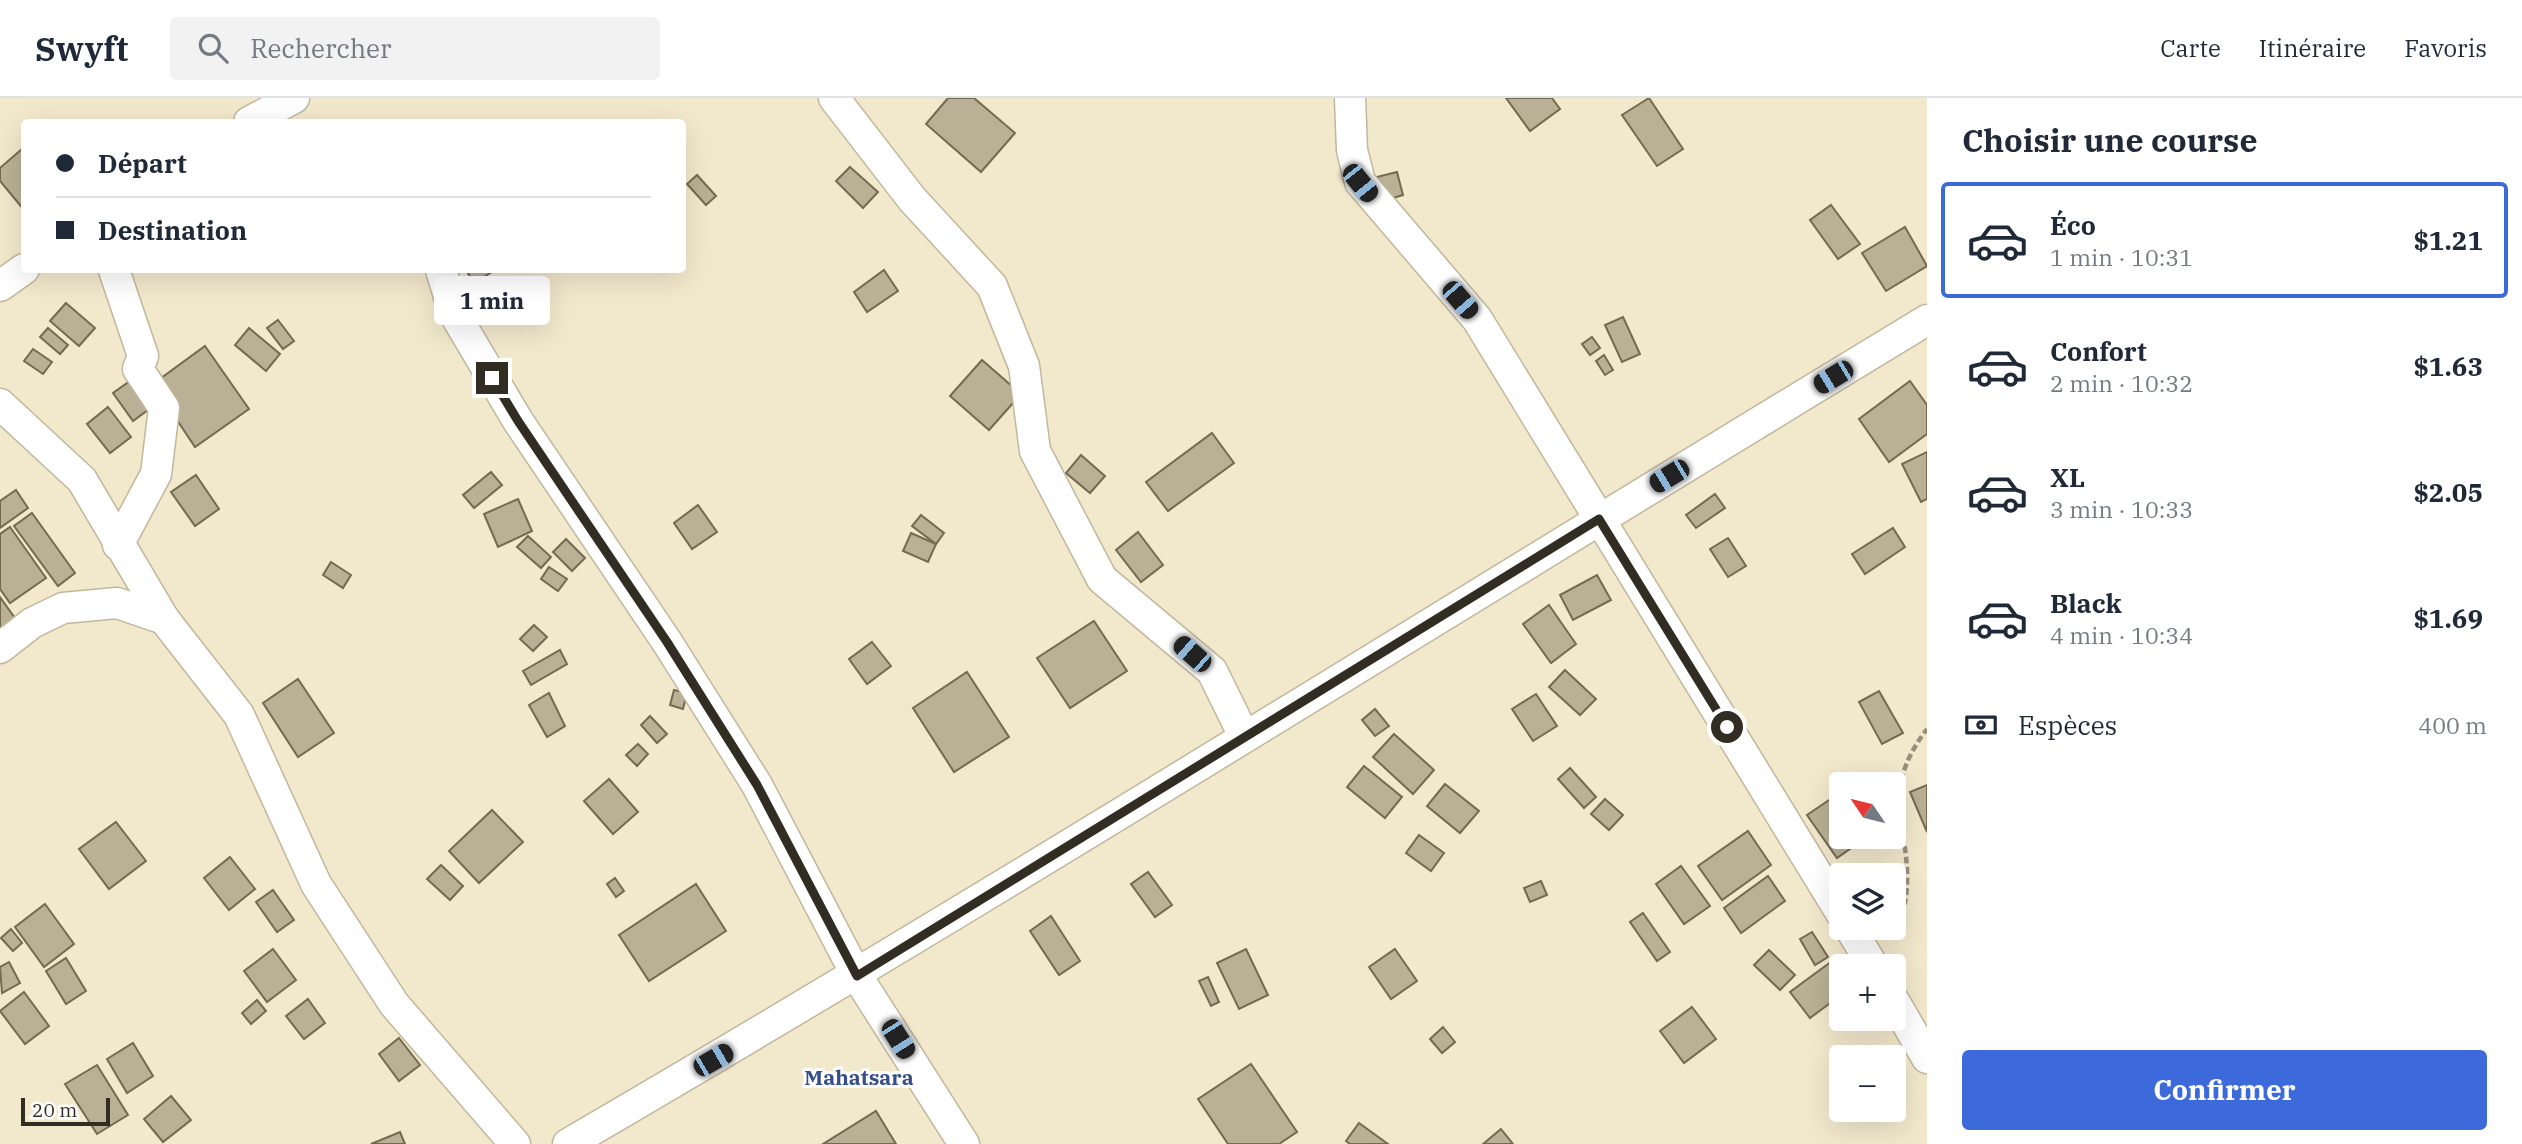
<!DOCTYPE html>
<html lang="fr">
<head>
<meta charset="utf-8">
<style>
  :root { --surface:#fff; --page:#f2f2f3; --text:#1f2937; --muted:#747a83; --line:#e0e1e3; --accent:#3d6adb }
  body { margin:0; font-family:"IBM Plex Serif",serif; background:var(--page); color:var(--text); height:100vh; display:flex; flex-direction:column; font-size:26px; white-space:nowrap }
  * { box-sizing:border-box; margin:0 }
  p { font-size:23px; color:var(--muted) }
  .icon { flex:none; width:38px; height:38px; fill:none; stroke:currentColor; stroke-width:2; stroke-linecap:round; stroke-linejoin:round }
  .map { position:relative; flex:1; overflow:hidden }
  .sheet { display:flex; flex-direction:column; background:var(--surface); width:595px }
  .sheet>* { flex:none }
  .guide { position:absolute; left:21px; top:21px; width:665px; height:154px; border-radius:7px; box-shadow:0 7px 28px #0002; display:grid; align-content:center; height:154px; padding:0 35px; background:var(--surface) }
  .needle { width:46px; rotate:305deg }
  .fabs { position:absolute; left:1829px; top:674px; display:grid; gap:14px }
  .fabs a { display:grid; place-items:center; width:77px; height:77px; border-radius:7px; background:var(--surface); box-shadow:0 7px 28px #0002; font-size:35px }
  .scale { position:absolute; left:21px; bottom:18px; width:89px; box-sizing:border-box; padding-left:7px; border:4px solid #312d22; border-top:0; font-size:19px; line-height:24px; white-space:nowrap; color:#312d22; -webkit-text-stroke:5px #fff; paint-order:stroke }
  .end { position:absolute; width:32px; height:32px; margin:-16px; border:9px solid #312d22; background:#fff; box-shadow:0 0 0 4px #fff }
  .from { border-radius:50% }
  .bubble { position:absolute; height:49px; border-radius:7px; background:var(--surface); box-shadow:0 7px 28px #0002; font-size:23px; font-weight:800; line-height:49px; text-align:center }
  .car { position:absolute; width:21px; height:42px; margin:-21px -10px; border-radius:9px; box-shadow:0 0 5px 2px #0007; background:linear-gradient(#222 24%,#8ab4d8 0 40%,#222 0 76%,#8ab4d8 0 86%,#222 0) }
  .guide b { display:flex; align-items:center; gap:24px; height:66px; font-size:26px }
  .guide b+b { border-top:2px solid var(--line) }
  .guide i { width:18px; height:18px; background:var(--text) }
  ul { padding:0; list-style:none }
  li { display:flex; align-items:center; gap:21px; height:116px; margin:0 14px 10px; padding:0 21px; border:4px solid transparent; border-radius:7px }
  li div { flex:1 }
  li b { display:block; font-size:26px }
  li em { font-style:normal; font-weight:800 }
  li.active { border-color:var(--accent) }
  li>.icon { width:63px; height:63px; stroke-width:1.5 }
  h2 { padding:0 35px; font-size:32px; line-height:84px }
  .pay { display:flex; align-items:center; gap:18px; height:77px; padding:0 35px; font-size:26px }
  .pay p { margin-inline-start:auto }
  .action { display:flex; gap:14px; margin-top:auto; padding:14px 35px }
  .action a { flex:1; height:80px; border-radius:7px; background:var(--accent); color:#fff; font-size:28px; font-weight:800; line-height:80px; text-align:center }
  header { display:flex; align-items:center; gap:42px; box-sizing:border-box; height:98px; padding:0 35px; background:var(--surface); border-bottom:2px solid var(--line) }
  header strong { font-size:33px }
  nav { display:flex; gap:38px; margin-inline-start:auto; font-size:24px }
  .search { width:490px; height:63px; background:var(--page); display:flex; align-items:center; gap:18px; box-sizing:border-box; padding:0 24px; border-radius:7px; color:var(--muted); font-size:26px }
  main { display:flex; flex:1; min-height:0 }
  .map>svg:first-child { display:block }
  .building { fill:#b9b095; stroke:#736a51; stroke-width:2 }
  .lines { fill:none; stroke-linecap:round; stroke-linejoin:round }
  .minor-casing { stroke:#c1b79c; stroke-width:33 }
  .path { stroke:#968f7b; stroke-width:4.5; stroke-dasharray:7 3.5; stroke-linecap:butt }
  .minor { stroke:#fff; stroke-width:30 }
  .route { stroke:#312d22; stroke-width:9 }
  .labels { text-anchor:middle; stroke-width:6; stroke-linejoin:round; paint-order:stroke }
  .neighbourhood-label { font-size:21px; font-weight:bold; fill:#354e87; stroke:#fff }
</style>
</head>
<body>
<header>
<strong>Swyft</strong>
<div class="search"><svg class="icon" aria-label="search" viewBox="0 0 24 24"><circle cx="10" cy="10" r="6"/><path d="M15 15l6 6"/></svg>Rechercher</div>
<nav><a>Carte</a><a>Itinéraire</a><a>Favoris</a></nav>
</header>
<main>
<div class="map">
<svg width="1927" height="1046" viewBox="0 0 1927 1046">
  <rect width="100%" height="100%" fill="#f2e8cc"/>
  <g class="building">
    <path d="M948,0H974L1015,35L981,74L926,26Z"/>
    <path d="M1506,0H1552L1560,11L1530,33Z"/>
    <path d="M1649,0L1683,51L1657,68L1622,17Z"/>
    <path d="M23,50L24,52V112L0,83V70Z"/>
    <path d="M850,69L878,94L863,110L836,83Z"/>
    <path d="M1397,74L1403,97L1383,103L1377,79Z"/>
    <path d="M697,77L716,98L706,107L687,86Z"/>
    <path d="M1831,107L1860,146L1838,161L1810,122Z"/>
    <path d="M1905,129L1927,168L1886,193L1862,155Z"/>
    <path d="M466,172H495L474,185Z"/>
    <path d="M884,172L898,193L867,214L854,194Z"/>
    <path d="M66,205L95,230L79,248L50,223Z"/>
    <path d="M1623,219L1640,256L1622,264L1605,227Z"/>
    <path d="M278,222L294,243L283,251L267,230Z"/>
    <path d="M48,230L68,247L60,256L40,239Z"/>
    <path d="M249,230L280,256L266,273L235,247Z"/>
    <path d="M1592,239L1600,250L1590,257L1582,246Z"/>
    <path d="M205,248L249,311L195,349L153,286Z"/>
    <path d="M33,251L52,264L43,276L24,263Z"/>
    <path d="M1604,257L1613,272L1605,277L1596,263Z"/>
    <path d="M982,262L1021,296L989,332L950,298Z"/>
    <path d="M137,278L156,306L133,323L113,295Z"/>
    <path d="M1910,283L1927,307V336L1889,364L1859,321Z"/>
    <path d="M108,309L131,339L110,355L87,326Z"/>
    <path d="M1212,335L1234,365L1168,413L1146,384Z"/>
    <path d="M1927,354V401L1921,404L1902,366Z"/>
    <path d="M1081,357L1105,378L1090,395L1066,375Z"/>
    <path d="M491,374L502,387L474,410L463,397Z"/>
    <path d="M196,377L219,411L195,428L171,394Z"/>
    <path d="M16,392L28,410L0,430V403Z"/>
    <path d="M1715,396L1725,410L1696,430L1686,417Z"/>
    <path d="M518,401L532,433L498,449L484,416Z"/>
    <path d="M698,407L717,434L692,451L674,425Z"/>
    <path d="M32,415L75,475L58,488L14,428Z"/>
    <path d="M921,417L944,435L936,446L912,428Z"/>
    <path d="M10,429L46,480L10,505L0,491V436Z"/>
    <path d="M1893,430L1905,449L1865,476L1852,456Z"/>
    <path d="M1138,434L1163,467L1141,484L1116,452Z"/>
    <path d="M911,435L936,446L928,464L903,453Z"/>
    <path d="M528,438L551,459L541,470L517,449Z"/>
    <path d="M1728,440L1746,468L1728,479L1710,451Z"/>
    <path d="M566,441L585,460L572,473L553,454Z"/>
    <path d="M331,464L351,477L343,490L323,477Z"/>
    <path d="M549,469L567,481L558,493L541,481Z"/>
    <path d="M1597,477L1611,502L1573,522L1560,497Z"/>
    <path d="M0,499L17,523L0,535Z"/>
    <path d="M1549,507L1576,546L1551,565L1523,526Z"/>
    <path d="M1094,523L1127,573L1070,610L1037,560Z"/>
    <path d="M534,527L547,539L533,553L520,541Z"/>
    <path d="M872,544L891,568L867,586L849,561Z"/>
    <path d="M560,552L567,566L531,587L523,573Z"/>
    <path d="M1565,572L1596,601L1580,617L1549,589Z"/>
    <path d="M967,574L1009,639L954,674L913,610Z"/>
    <path d="M298,581L334,635L298,659L263,605Z"/>
    <path d="M674,592L687,595L683,611L670,607Z"/>
    <path d="M1879,593L1903,635L1882,646L1859,604Z"/>
    <path d="M549,595L565,628L547,639L529,607Z"/>
    <path d="M1536,596L1557,628L1533,643L1512,611Z"/>
    <path d="M1375,611L1389,628L1375,638L1362,622Z"/>
    <path d="M650,618L667,636L657,645L641,627Z"/>
    <path d="M1394,636L1434,672L1413,696L1373,659Z"/>
    <path d="M638,646L648,656L637,668L626,657Z"/>
    <path d="M1364,668L1402,699L1385,720L1347,689Z"/>
    <path d="M1570,670L1596,699L1584,710L1558,681Z"/>
    <path d="M609,681L638,714L613,736L584,703Z"/>
    <path d="M1445,686L1479,713L1460,735L1427,708Z"/>
    <path d="M1927,687V734L1910,694Z"/>
    <path d="M1838,696L1841,700V738L1867,739L1837,760L1807,717Z"/>
    <path d="M1605,701L1623,717L1609,732L1591,716Z"/>
    <path d="M492,712L523,744L479,785L449,753Z"/>
    <path d="M116,724L146,763L109,791L79,751Z"/>
    <path d="M1748,733L1771,767L1722,802L1698,768Z"/>
    <path d="M1419,737L1444,755L1431,773L1406,755Z"/>
    <path d="M230,759L255,791L229,812L204,780Z"/>
    <path d="M441,767L463,788L450,802L427,781Z"/>
    <path d="M1681,768L1710,808L1684,826L1656,786Z"/>
    <path d="M1148,774L1172,807L1155,819L1131,786Z"/>
    <path d="M1768,778L1785,803L1741,835L1724,810Z"/>
    <path d="M615,780L624,793L616,799L607,786Z"/>
    <path d="M1541,783L1547,797L1530,804L1524,790Z"/>
    <path d="M696,786L726,833L649,883L619,837Z"/>
    <path d="M273,792L294,822L277,834L256,804Z"/>
    <path d="M45,806L74,846L44,869L15,829Z"/>
    <path d="M1643,815L1670,854L1657,863L1630,824Z"/>
    <path d="M1051,818L1080,863L1059,877L1030,833Z"/>
    <path d="M11,831L22,845L13,853L1,840Z"/>
    <path d="M1812,834L1828,859L1815,867L1800,841Z"/>
    <path d="M273,851L296,882L267,904L244,873Z"/>
    <path d="M1246,851L1268,897L1239,911L1217,865Z"/>
    <path d="M1395,851L1417,883L1391,901L1369,869Z"/>
    <path d="M1769,852L1795,877L1780,892L1754,867Z"/>
    <path d="M66,860L86,893L66,906L46,873Z"/>
    <path d="M1832,863L1841,874V897L1810,920L1790,894Z"/>
    <path d="M9,864L20,885L2,895L0,869Z"/>
    <path d="M1208,879L1219,904L1211,908L1199,883Z"/>
    <path d="M24,894L49,928L25,946L0,913Z"/>
    <path d="M308,901L325,925L304,941L286,918Z"/>
    <path d="M257,902L266,913L251,926L242,915Z"/>
    <path d="M1692,909L1716,941L1684,965L1660,933Z"/>
    <path d="M1443,929L1455,944L1442,955L1430,941Z"/>
    <path d="M399,940L420,967L399,983L379,956Z"/>
    <path d="M133,945L153,978L127,995L107,961Z"/>
    <path d="M1251,966L1297,1034L1279,1046H1228L1198,1001Z"/>
    <path d="M97,967L128,1017L97,1036L65,986Z"/>
    <path d="M171,998L191,1022L163,1044L144,1021Z"/>
    <path d="M876,1013L896,1046H823Z"/>
    <path d="M1359,1025L1388,1046H1350L1346,1043Z"/>
    <path d="M1501,1031L1513,1046H1483Z"/>
    <path d="M400,1034L405,1046H371Z"/>
  </g>
  <g class="lines">
    <g class="minor-casing">
      <g id="minor">
        <path d="M834,0L912,101L992,188L1024,268L1035,353L1102,481L1212,573L1244,638"/>
        <path d="M1350,0L1352,52L1360,84L1477,221L1841,815"/>
        <path d="M249,24L294,0"/>
        <path d="M114,172L143,258L138,271L164,310L156,376L118,447"/>
        <path d="M441,172L454,215L518,323L667,544L757,687L857,878L964,1046"/>
        <path d="M0,188L24,171"/>
        <path d="M0,306L82,382L164,521"/>
        <path d="M0,550L32,525L63,510L117,505L164,521L239,617L316,786L394,906L515,1046"/>
        <path d="M1850,830L1873,868"/>
        <path d="M1894,903L1927,960"/>
        <path d="M568,1046C1026,779 1474,496 1927,222"/>
      </g>
    </g>
    <path class="path" d="M1894,812L1905,805C1917,734 1873,702 1927,631"/>
    <use href="#minor" class="minor"/>
  </g>
  <g class="lines">
    <path class="route" d="M492,280L518,323L667,544L757,687L857,878L1599,421L1727,629"/>
  </g>
  <g class="labels">
    <g class="neighbourhood-label">
      <text x="859" y="987">Mahatsara</text>
    </g>
  </g>
</svg>
<div class="fabs">
<a><svg class="needle" viewBox="-14 -14 28 28"><path d="M0-13l5 13h-10z" fill="#e53935"/><path d="M0 13l5-13h-10z" fill="#747a83"/></svg></a>
<a><svg class="icon" aria-label="layers" viewBox="0 0 24 24"><path d="M12 4l9 5-9 5-9-5zM3 14l9 5 9-5"/></svg></a>
<a>+</a>
<a>−</a>
</div>
<div class="scale">20 m</div>
<i class="end from" style="left:1727px;top:629px"></i>
<i class="end" style="left:492px;top:280px"></i>
<div class="bubble" style="left:434px;top:178px;width:116px">1 min</div>
<i class="car" style="left:1360px;top:85px;rotate:141deg"></i>
<i class="car" style="left:1460px;top:202px;rotate:139deg"></i>
<i class="car" style="left:1833px;top:279px;rotate:239deg"></i>
<i class="car" style="left:1669px;top:378px;rotate:239deg"></i>
<i class="car" style="left:1192px;top:556px;rotate:311deg"></i>
<i class="car" style="left:898px;top:941px;rotate:148deg"></i>
<i class="car" style="left:713px;top:962px;rotate:60deg"></i>
<div class="guide">
<b><i class="from"></i>Départ</b>
<b><i></i>Destination</b>
</div>
</div>
<section class="sheet">
<h2>Choisir une course</h2>
<ul>
<li class="active"><svg class="icon" aria-label="car" viewBox="0 0 24 24"><path d="M5 17H2v-5l4-1 3-4h7l3 4 3 1v5h-3M9 17h6M6 11h13"/><circle cx="7" cy="17" r="2"/><circle cx="17" cy="17" r="2"/></svg><div><b>Éco</b><p>1 min · 10:31</p></div><em>$1.21</em></li>
<li><svg class="icon" aria-label="car" viewBox="0 0 24 24"><path d="M5 17H2v-5l4-1 3-4h7l3 4 3 1v5h-3M9 17h6M6 11h13"/><circle cx="7" cy="17" r="2"/><circle cx="17" cy="17" r="2"/></svg><div><b>Confort</b><p>2 min · 10:32</p></div><em>$1.63</em></li>
<li><svg class="icon" aria-label="car" viewBox="0 0 24 24"><path d="M5 17H2v-5l4-1 3-4h7l3 4 3 1v5h-3M9 17h6M6 11h13"/><circle cx="7" cy="17" r="2"/><circle cx="17" cy="17" r="2"/></svg><div><b>XL</b><p>3 min · 10:33</p></div><em>$2.05</em></li>
<li><svg class="icon" aria-label="car" viewBox="0 0 24 24"><path d="M5 17H2v-5l4-1 3-4h7l3 4 3 1v5h-3M9 17h6M6 11h13"/><circle cx="7" cy="17" r="2"/><circle cx="17" cy="17" r="2"/></svg><div><b>Black</b><p>4 min · 10:34</p></div><em>$1.69</em></li>
</ul>
<div class="pay"><svg class="icon" aria-label="cash" viewBox="0 0 24 24"><path d="M3 7h18v10H3z"/><circle cx="12" cy="12" r="2"/></svg>Espèces<p>400 m</p></div>
<div class="action"><a>Confirmer</a></div>
</section>
</main>
</body>
</html>
